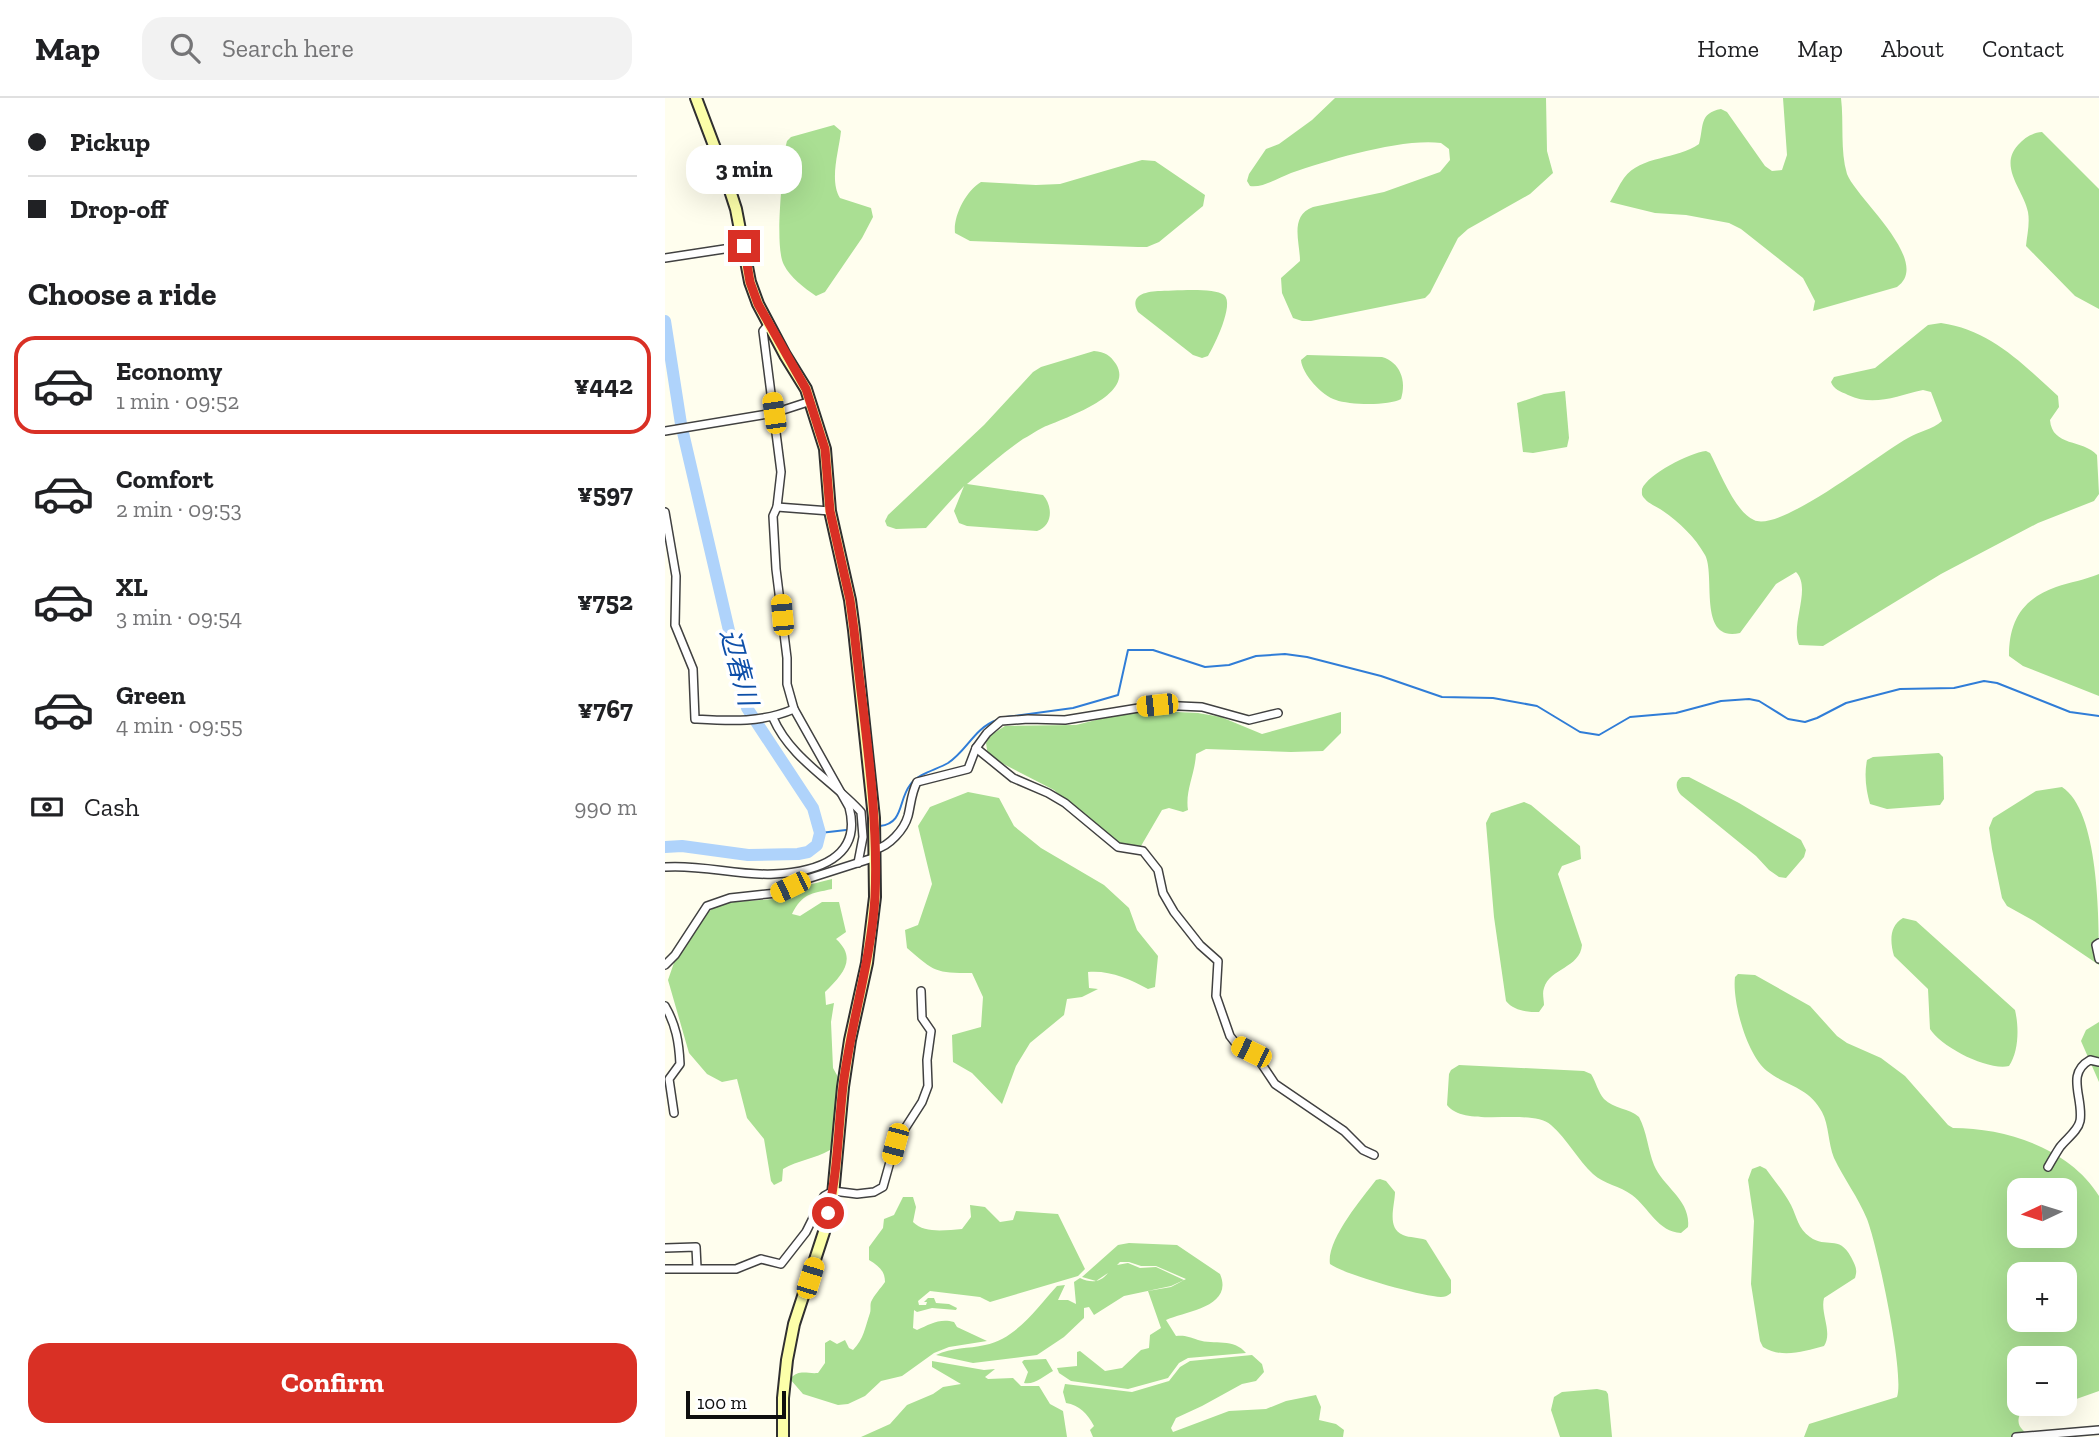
<!DOCTYPE html>
<html lang="en">
<head>
<meta charset="utf-8">
<style>
  :root { --surface:#fff; --page:#f2f2f2; --text:#202124; --muted:#757577; --line:#e0e0e0; --accent:#d93025 }
  body { margin:0; font-family:"Zilla Slab","Noto Sans JP",serif; background:var(--page); color:var(--text); height:100vh; display:flex; flex-direction:column; font-size:26px; white-space:nowrap }
  * { box-sizing:border-box; margin:0 }
  p { font-size:23px; color:var(--muted) }
  .icon { flex:none; width:38px; height:38px; fill:none; stroke:currentColor; stroke-width:2; stroke-linecap:round; stroke-linejoin:round }
  .map { position:relative; flex:1; overflow:hidden }
  .panel { display:flex; flex-direction:column; background:var(--surface); width:665px }
  .panel>* { flex:none }
  .guide { display:grid; align-content:center; height:154px; padding:0 28px; background:var(--surface) }
  .needle { width:46px; rotate:266deg }
  .controls { position:absolute; left:1342px; top:1080px; display:grid; gap:14px }
  .controls a { display:grid; place-items:center; width:70px; height:70px; border-radius:14px; background:var(--surface); box-shadow:0 7px 28px #0002; font-size:35px }
  .scale { position:absolute; left:21px; bottom:18px; width:100px; box-sizing:border-box; padding-left:7px; border:4px solid #0e0e0e; border-top:0; font-size:19px; line-height:24px; white-space:nowrap; color:#0e0e0e; -webkit-text-stroke:5px #fff; paint-order:stroke }
  .end { position:absolute; width:32px; height:32px; margin:-16px; border:9px solid #d93025; background:#fff; box-shadow:0 0 0 4px #fff }
  .from { border-radius:50% }
  .bubble { position:absolute; height:49px; border-radius:21px; background:var(--surface); box-shadow:0 7px 28px #0002; font-size:23px; font-weight:800; line-height:49px; text-align:center }
  .car { position:absolute; width:21px; height:42px; margin:-21px -10px; border-radius:9px; box-shadow:0 0 5px 2px #0007; background:linear-gradient(#f5c518 24%,#345 0 40%,#f5c518 0 76%,#345 0 86%,#f5c518 0) }
  .guide b { display:flex; align-items:center; gap:24px; height:66px; font-size:26px }
  .guide b+b { border-top:2px solid var(--line) }
  .guide i { width:18px; height:18px; background:var(--text) }
  ul { padding:0; list-style:none }
  li { display:flex; align-items:center; gap:21px; height:98px; margin:0 14px 10px; padding:0 14px; border:4px solid transparent; border-radius:21px }
  li div { flex:1 }
  li b { display:block; font-size:26px }
  li em { font-style:normal; font-weight:800 }
  li.current { border-color:var(--accent) }
  li>.icon { width:63px; height:63px; stroke-width:1.5 }
  h2 { padding:0 28px; font-size:32px; line-height:84px }
  .pay { display:flex; align-items:center; gap:18px; height:77px; padding:0 28px; font-size:26px }
  .pay p { margin-inline-start:auto }
  .primary-button { display:flex; gap:14px; margin-top:auto; padding:14px 28px }
  .primary-button a { flex:1; height:80px; border-radius:21px; background:var(--accent); color:#fff; font-size:28px; font-weight:800; line-height:80px; text-align:center }
  header { display:flex; align-items:center; gap:42px; box-sizing:border-box; height:98px; padding:0 35px; background:var(--surface); border-bottom:2px solid var(--line) }
  header strong { font-size:33px }
  nav { display:flex; gap:38px; margin-inline-start:auto; font-size:24px }
  .search { width:490px; height:63px; background:var(--page); display:flex; align-items:center; gap:18px; box-sizing:border-box; padding:0 24px; border-radius:21px; color:var(--muted); font-size:26px }
  main { display:flex; flex:1; min-height:0 }
  .map>svg:first-child { display:block }
  .forest { fill:#aadf93; fill-rule:evenodd }
  .lines { fill:none; stroke-linecap:round; stroke-linejoin:round }
  .stream { stroke:#307dd7; stroke-width:2 }
  .river { stroke:#afd3fb; stroke-width:12 }
  .street-casing { stroke:#414141; stroke-width:10 }
  .secondary-casing { stroke:#303030; stroke-width:14 }
  .street { stroke:#fff; stroke-width:7 }
  .secondary { stroke:#fcffa9; stroke-width:10 }
  .route { stroke:#d93025; stroke-width:9 }
  .labels { text-anchor:middle; stroke-width:7; stroke-linejoin:round; paint-order:stroke }
  .water-label { font-size:26px; font-style:italic; fill:#0d4fa9; stroke:#fff }
</style>
</head>
<body>
<header>
<strong>Map</strong>
<div class="search"><svg class="icon" aria-label="search" viewBox="0 0 24 24"><circle cx="10" cy="10" r="6"/><path d="M15 15l6 6"/></svg>Search here</div>
<nav><a>Home</a><a>Map</a><a>About</a><a>Contact</a></nav>
</header>
<main>
<section class="panel">
<div class="guide">
<b><i class="from"></i>Pickup</b>
<b><i></i>Drop-off</b>
</div>
<h2>Choose a ride</h2>
<ul>
<li class="current"><svg class="icon" aria-label="car" viewBox="0 0 24 24"><path d="M5 17H2v-5l4-1 3-4h7l3 4 3 1v5h-3M9 17h6M6 11h13"/><circle cx="7" cy="17" r="2"/><circle cx="17" cy="17" r="2"/></svg><div><b>Economy</b><p>1 min · 09:52</p></div><em>¥442</em></li>
<li><svg class="icon" aria-label="car" viewBox="0 0 24 24"><path d="M5 17H2v-5l4-1 3-4h7l3 4 3 1v5h-3M9 17h6M6 11h13"/><circle cx="7" cy="17" r="2"/><circle cx="17" cy="17" r="2"/></svg><div><b>Comfort</b><p>2 min · 09:53</p></div><em>¥597</em></li>
<li><svg class="icon" aria-label="car" viewBox="0 0 24 24"><path d="M5 17H2v-5l4-1 3-4h7l3 4 3 1v5h-3M9 17h6M6 11h13"/><circle cx="7" cy="17" r="2"/><circle cx="17" cy="17" r="2"/></svg><div><b>XL</b><p>3 min · 09:54</p></div><em>¥752</em></li>
<li><svg class="icon" aria-label="car" viewBox="0 0 24 24"><path d="M5 17H2v-5l4-1 3-4h7l3 4 3 1v5h-3M9 17h6M6 11h13"/><circle cx="7" cy="17" r="2"/><circle cx="17" cy="17" r="2"/></svg><div><b>Green</b><p>4 min · 09:55</p></div><em>¥767</em></li>
</ul>
<div class="pay"><svg class="icon" aria-label="cash" viewBox="0 0 24 24"><path d="M3 7h18v10H3z"/><circle cx="12" cy="12" r="2"/></svg>Cash<p>990 m</p></div>
<div class="primary-button"><a>Confirm</a></div>
</section>
<div class="map">
<svg width="1434" height="1339" viewBox="0 0 1434 1339">
  <rect width="100%" height="100%" fill="#fffeee"/>
  <g class="forest">
    <path d="M670,0H881L882,53L888,75L865,96L803,131L793,140L765,195L760,200L646,223H637L628,220L617,195L616,180L635,163C635,144 624,118 648,109L719,94L775,74L785,62L784,51L776,45C736,40 664,62 626,75C613,80 598,90 585,88L582,83L584,76L601,51L614,46L647,22Z"/>
    <path d="M1118,0H1176C1179,24 1175,53 1182,76C1191,100 1268,164 1232,189L1148,213L1150,203L1138,180L1076,131L1064,125L1021,117L990,115L945,104C950,96 954,87 959,80C976,57 1012,62 1034,46C1039,28 1034,15 1056,11L1062,14L1100,68L1107,73L1117,72L1122,57Z"/>
    <path d="M169,27L176,33C174,53 164,82 175,100L206,110L208,119L197,140L160,194L151,198C139,190 125,179 119,167C109,149 118,76 120,51L122,43L126,39Z"/>
    <path d="M1377,34L1434,91V211L1410,198L1361,148C1362,137 1365,126 1363,114C1359,92 1333,69 1353,47C1360,39 1367,35 1377,34Z"/>
    <path d="M477,62L490,63L540,97L538,108L494,144L482,149H473L305,143L290,135C288,118 301,93 316,84L371,87L395,86Z"/>
    <path d="M493,193C507,193 549,189 559,197C570,206 549,248 543,258L537,260L528,257L473,214C464,197 480,194 493,193Z"/>
    <path d="M1276,225C1325,232 1357,265 1393,298L1394,309L1385,322C1387,349 1418,341 1432,357L1434,396L1429,403L1373,425L1276,476L1158,548L1134,547C1125,526 1147,490 1131,474L1111,486L1075,535C1032,545 1051,477 1040,457C1030,439 1014,424 998,413C993,409 984,406 980,401C976,397 977,396 977,391C983,376 1024,355 1041,353L1045,355C1055,374 1070,414 1089,422C1115,435 1215,355 1243,340C1254,333 1267,332 1277,323L1266,294L1258,292C1231,298 1209,309 1183,297C1175,293 1169,292 1166,284L1169,279L1210,270L1263,227Z"/>
    <path d="M429,253C440,254 445,257 451,266C471,298 396,321 377,330C371,333 364,338 358,341C339,354 320,371 302,386L378,397C388,408 388,428 372,433L302,428L294,425L289,413L299,388L261,430L231,431L222,428L220,423L223,417L319,327L368,274L376,269Z"/>
    <path d="M642,257L717,259C735,264 742,283 736,301C724,308 684,307 671,302C657,298 637,276 636,262Z"/>
    <path d="M900,293L904,340L902,349L868,355L858,354L852,305L879,296Z"/>
    <path d="M1434,476V598L1358,568L1344,558C1344,523 1357,501 1391,489C1405,484 1420,482 1434,476Z"/>
    <path d="M490,613L533,615L556,619L597,636L676,614V635L658,653L626,654L541,651L531,656C530,676 520,693 523,712L518,714L504,710L497,712L476,748L467,750L450,747L389,692L323,658L321,645L326,637L340,628L411,627L455,616Z"/>
    <path d="M1274,655L1278,659L1279,701L1275,707L1222,711L1205,706C1201,692 1199,677 1202,662L1208,659Z"/>
    <path d="M1017,679H1024L1074,705L1136,742L1141,752L1139,759L1121,780L1114,779L1104,772L1091,758L1016,697C1011,691 1009,683 1017,679Z"/>
    <path d="M1397,689C1434,713 1434,819 1434,867L1369,823L1342,808L1337,800L1327,751L1324,730L1328,720L1371,693Z"/>
    <path d="M303,694L334,700L349,728L376,750L439,787L464,810L472,832L493,858L490,889L483,891C465,881 444,872 423,874L424,890L433,891L417,899L402,901L399,917L365,945L351,968L337,1006L307,975L288,964L287,937L316,929L318,899L307,875C270,875 270,874 242,850L240,832L253,827L267,786L253,728L265,709Z"/>
    <path d="M859,704L866,707L915,748L916,761L897,768L893,776L917,847C915,870 885,870 879,890C877,895 879,902 879,907L874,914C862,914 849,913 841,903L829,819L821,725L826,715Z"/>
    <path d="M167,781V791C145,796 138,795 127,816L135,818L157,804H174L181,834L171,841C193,861 177,877 160,894L161,907L169,905L166,924L168,970L173,979L169,1037L165,1052C150,1061 133,1062 118,1071L117,1083L109,1087L106,1083L99,1041L82,1020L72,981L57,984L42,976L24,955L3,882L11,859L43,814L56,805L109,801L135,789Z"/>
    <path d="M1238,820L1251,823L1350,912C1354,929 1354,953 1344,968C1323,973 1276,949 1265,931L1263,891L1229,858C1225,844 1224,828 1238,820Z"/>
    <path d="M1073,876L1090,877L1145,908L1172,938L1182,945L1216,960L1240,978L1283,1027L1288,1030C1342,1030 1405,1051 1434,1098V1293L1400,1305V1260H1354V1306H1398L1361,1313L1355,1316C1350,1328 1358,1333 1367,1339H1139L1144,1326L1232,1299C1240,1277 1212,1146 1202,1121C1193,1099 1179,1081 1169,1060C1163,1045 1164,1027 1157,1014C1144,989 1121,988 1102,973C1082,957 1067,904 1070,879ZM1354,1092H1400V1138H1354ZM1354,1176H1400V1222H1354Z"/>
    <path d="M1434,924V984L1416,943L1421,932Z"/>
    <path d="M794,967L919,973L926,976C931,984 933,994 939,1001C949,1011 964,1010 974,1019C982,1034 983,1052 989,1067C998,1089 1026,1102 1023,1129L1016,1135C993,1134 984,1110 967,1097C955,1088 939,1086 928,1076C913,1062 902,1041 886,1027C864,1009 801,1031 782,1007L784,976L786,972Z"/>
    <path d="M1095,1068L1101,1071C1109,1082 1119,1094 1126,1107C1132,1119 1133,1131 1145,1139C1161,1151 1174,1136 1186,1159C1190,1167 1193,1171 1190,1180L1159,1200C1155,1216 1168,1234 1159,1248C1139,1253 1118,1261 1098,1249L1095,1243L1086,1186L1089,1123L1083,1082L1087,1071Z"/>
    <path d="M715,1081L721,1083L730,1094C730,1107 721,1130 738,1137C745,1140 753,1139 761,1142L786,1182V1195C782,1198 780,1199 776,1199C756,1198 680,1177 665,1166C661,1143 697,1100 711,1082Z"/>
    <path d="M238,1099H248L251,1109L248,1124C260,1136 281,1132 297,1131L306,1119L305,1107L320,1109L335,1124L348,1122L351,1113L393,1116L420,1171L413,1178L325,1204L315,1199L265,1193L253,1203L254,1207H261L262,1204H259L263,1200H269L271,1205L284,1206L292,1210L291,1212L267,1210L252,1214L249,1212L248,1230L252,1232C265,1226 275,1220 289,1224L292,1229L322,1243L284,1249L269,1255L237,1278L216,1283L200,1298L183,1306L173,1307L138,1296L125,1281C134,1271 141,1276 153,1275L160,1265V1245L165,1242L172,1246L180,1242L184,1250L188,1252C199,1241 200,1229 205,1215C206,1212 205,1207 206,1204C209,1197 216,1190 220,1184C220,1173 214,1168 204,1162V1149L218,1130L219,1121L229,1117Z"/>
    <path d="M464,1145L512,1147L555,1176C569,1209 521,1213 501,1222L511,1238C520,1237 524,1239 533,1242C549,1247 569,1240 581,1255L523,1260L514,1265L503,1280L463,1291L406,1283L394,1275L392,1270L412,1268V1254L415,1253L440,1273L457,1270L476,1252L484,1250L485,1237L496,1230L483,1193L506,1189L521,1181L491,1168H476L464,1164H455L452,1167L463,1165L475,1170L491,1169L519,1182L506,1188L459,1198L429,1217L424,1209L419,1210V1220L399,1239L372,1257L308,1265L271,1257C287,1249 303,1251 320,1247C351,1241 372,1210 392,1188L400,1187L393,1202H403L411,1206L409,1184L415,1180C426,1185 435,1185 443,1175L431,1183L417,1179L453,1147Z"/>
    <path d="M587,1257L597,1266L599,1274L591,1283L577,1286L537,1308L511,1320L506,1330L508,1334L564,1313L601,1311L621,1303L651,1297L656,1309L654,1322L671,1326L679,1332L678,1339H428L425,1332L429,1328C423,1316 414,1307 401,1305L398,1294L400,1286L467,1294L504,1283L515,1269L525,1263Z"/>
    <path d="M381,1261L388,1273C379,1278 370,1287 359,1285L363,1274L357,1264L359,1262Z"/>
    <path d="M267,1263L319,1272L330,1271L320,1279L323,1281L348,1280L356,1288H374L385,1306L398,1313L402,1339H196L225,1326L242,1307L268,1296L278,1289L296,1286L267,1269Z"/>
    <path d="M932,1291L941,1293L943,1296L947,1339H895L886,1312L889,1299L897,1294Z"/>
  </g>
  <g class="lines">
    <g class="stream">
      <path d="M341,619L408,610L453,597L463,552H488L540,569L564,567L591,558L620,556L642,559L716,578L777,599L828,600L872,608L915,634L934,637L965,619L1011,615L1056,603L1084,601L1094,603L1123,621L1140,624L1152,620L1181,605L1235,591L1289,590L1319,583L1332,585L1405,614L1434,618"/>
      <path d="M215,728C239,725 233,703 245,687C254,675 271,672 283,665C302,653 309,630 332,622"/>
      <path d="M155,735L181,732"/>
    </g>
    <path class="river" d="M0,223L16,326L82,610L148,710L155,735L152,747L143,754L133,756L83,757L17,748L0,749"/>
    <g class="street-casing">
      <g id="street">
        <path d="M0,160L79,148"/>
        <path d="M0,333L109,315L146,303"/>
        <path d="M112,409L165,413"/>
        <path d="M0,414L11,478L10,527L28,571L30,621C66,623 96,625 129,611"/>
        <path d="M108,620C126,661 167,682 196,714L198,739L193,765"/>
        <path d="M311,650L348,680L383,695L400,705L453,749L478,753L493,772L498,795L509,814L535,847L553,863L551,898L565,938L572,947L592,959L610,986L679,1033L698,1052L709,1057"/>
        <path d="M211,751C224,748 239,732 243,718C246,706 246,696 252,684L303,671L311,650L322,635L336,623L363,621L400,622L492,607L537,609L584,622L613,615"/>
        <path d="M0,769C36,766 73,778 109,776C151,774 198,760 184,709L129,611L122,586V560L111,471L108,418L112,409L116,374L98,233L103,227"/>
        <path d="M1434,845L1431,847L1434,861"/>
        <path d="M0,867L10,857L42,808L65,800L112,795L139,782L211,759"/>
        <path d="M0,908C11,927 14,944 15,966L4,981L9,1015"/>
        <path d="M1383,1069C1387,1062 1391,1055 1395,1049C1401,1041 1413,1033 1415,1023C1419,1000 1400,976 1425,962L1434,964"/>
        <path d="M0,1150L31,1149L32,1170"/>
        <path d="M0,1171H71L96,1161L116,1166L141,1134L159,1098L168,1093L192,1096L209,1094L218,1089L230,1046L257,1004L263,988L262,962L266,933L257,920L256,893"/>
        <path d="M1351,1339L1434,1332"/>
      </g>
    </g>
    <g class="secondary-casing">
      <path id="secondary" d="M31,0L59,74L71,111L85,184L93,206L120,257L141,291L160,351L165,413L185,502L189,532L209,720L210,799L202,865L185,942L178,989L168,1097L159,1134L129,1226L122,1262L118,1300V1339"/>
    </g>
    <use href="#street" class="street"/>
    <use href="#secondary" class="secondary"/>
  </g>
  <g class="lines">
    <path class="route" d="M79,148L85,184L93,206L141,291L160,351L165,413L185,502L189,532C198,619 214,712 210,799C206,863 186,924 178,988C173,1031 173,1073 163,1115"/>
  </g>
  <g class="labels">
    <g class="water-label">
      <text transform="translate(74 569) rotate(75)" y="9">辺春川</text>
    </g>
  </g>
</svg>
<div class="controls">
<a><svg class="needle" viewBox="-14 -14 28 28"><path d="M0-13l5 13h-10z" fill="#e53935"/><path d="M0 13l5-13h-10z" fill="#757577"/></svg></a>
<a>+</a>
<a>−</a>
</div>
<div class="scale">100 m</div>
<i class="end from" style="left:163px;top:1115px"></i>
<i class="end" style="left:79px;top:148px"></i>
<div class="bubble" style="left:21px;top:47px;width:116px">3 min</div>
<i class="car" style="left:109px;top:315px;rotate:352deg"></i>
<i class="car" style="left:117px;top:517px;rotate:355deg"></i>
<i class="car" style="left:492px;top:607px;rotate:264deg"></i>
<i class="car" style="left:125px;top:789px;rotate:244deg"></i>
<i class="car" style="left:586px;top:954px;rotate:296deg"></i>
<i class="car" style="left:230px;top:1046px;rotate:195deg"></i>
<i class="car" style="left:145px;top:1180px;rotate:17deg"></i>
</div>
</main>
</body>
</html>
